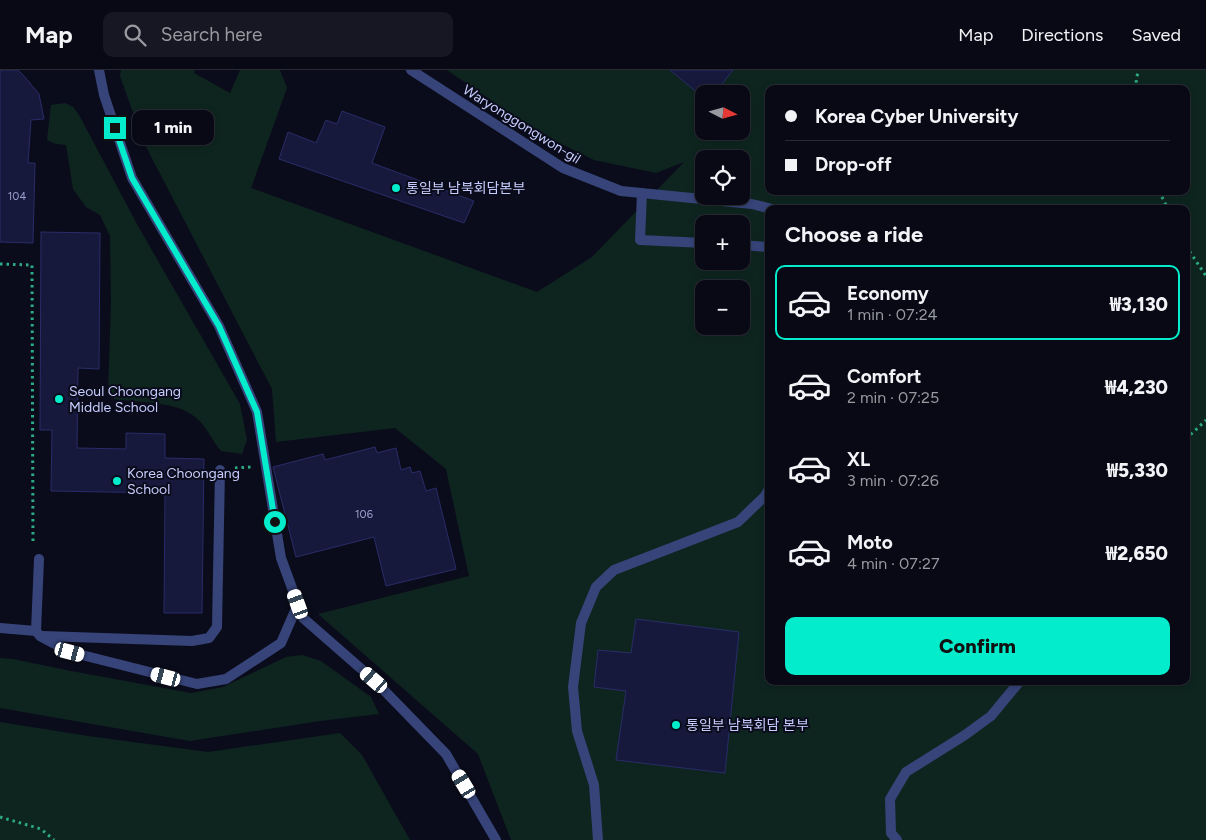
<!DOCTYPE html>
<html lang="en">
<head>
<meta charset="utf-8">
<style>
  :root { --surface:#080914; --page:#161722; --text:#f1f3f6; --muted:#989aa0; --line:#292a34; --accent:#03edcd }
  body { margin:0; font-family:Figtree,"Noto Sans KR",sans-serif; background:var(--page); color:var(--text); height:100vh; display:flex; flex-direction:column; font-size:19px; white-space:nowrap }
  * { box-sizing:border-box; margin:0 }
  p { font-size:16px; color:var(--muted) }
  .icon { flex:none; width:28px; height:28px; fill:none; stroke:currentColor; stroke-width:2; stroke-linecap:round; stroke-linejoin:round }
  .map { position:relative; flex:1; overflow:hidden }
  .drawer { position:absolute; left:765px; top:135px; width:425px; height:480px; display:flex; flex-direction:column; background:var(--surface); border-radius:10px; box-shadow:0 2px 8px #0003,0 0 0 1px var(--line) }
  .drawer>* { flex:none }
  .hud { position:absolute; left:765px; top:15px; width:425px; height:110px; border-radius:10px; box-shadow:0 2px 8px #0003,0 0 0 1px var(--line); display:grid; align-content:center; height:110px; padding:0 20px; background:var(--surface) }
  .needle { width:32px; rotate:96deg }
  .buttons { position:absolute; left:695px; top:15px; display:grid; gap:10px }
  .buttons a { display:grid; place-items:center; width:55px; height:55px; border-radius:10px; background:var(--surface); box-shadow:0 2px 8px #0003,0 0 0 1px var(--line); font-size:25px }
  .end { position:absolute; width:22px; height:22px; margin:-11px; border:6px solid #03edcd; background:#111; box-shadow:0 0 0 2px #111 }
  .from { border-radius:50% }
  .bubble { position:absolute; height:35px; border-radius:10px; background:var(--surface); box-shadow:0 2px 8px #0003,0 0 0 1px var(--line); font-size:16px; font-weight:800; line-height:35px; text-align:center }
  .car { position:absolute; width:15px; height:30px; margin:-15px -8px; border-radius:6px; box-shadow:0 0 4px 1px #0007; background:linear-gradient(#fff 24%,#345 0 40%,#fff 0 76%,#345 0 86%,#fff 0) }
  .hud b { display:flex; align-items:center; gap:18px; height:48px; font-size:19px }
  .hud b+b { border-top:1px solid var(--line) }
  .hud i { width:12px; height:12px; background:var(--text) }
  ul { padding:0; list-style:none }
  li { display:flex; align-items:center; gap:15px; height:75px; margin:0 10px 8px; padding:0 10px; border:2px solid transparent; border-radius:10px }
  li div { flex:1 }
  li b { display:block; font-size:19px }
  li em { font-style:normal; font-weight:800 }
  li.selected { border-color:var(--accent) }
  li>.icon { width:45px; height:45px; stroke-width:1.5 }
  h2 { padding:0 20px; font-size:22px; line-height:60px }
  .primary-button { display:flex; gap:10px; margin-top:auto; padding:10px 20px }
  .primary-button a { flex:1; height:58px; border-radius:10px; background:var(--accent); color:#111; font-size:20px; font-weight:800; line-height:58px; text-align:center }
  header { display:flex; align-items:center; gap:30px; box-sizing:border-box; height:70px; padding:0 25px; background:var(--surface); border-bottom:1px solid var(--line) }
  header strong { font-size:24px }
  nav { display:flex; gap:28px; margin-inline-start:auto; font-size:18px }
  .search { width:350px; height:45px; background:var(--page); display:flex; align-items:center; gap:12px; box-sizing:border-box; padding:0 18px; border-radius:10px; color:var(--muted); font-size:19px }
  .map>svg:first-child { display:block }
  .green { fill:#0e251f; fill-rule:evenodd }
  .building { fill:#17193c; stroke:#292c68 }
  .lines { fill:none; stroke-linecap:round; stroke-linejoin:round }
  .path { stroke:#2dab85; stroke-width:3; stroke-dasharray:2.5 4; stroke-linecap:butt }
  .service { stroke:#36447a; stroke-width:10 }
  .minor { stroke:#36447a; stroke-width:10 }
  .tertiary { stroke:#36447a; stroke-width:10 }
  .route { stroke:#03edcd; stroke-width:6 }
  .poi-dot { fill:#03edcd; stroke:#0b0c1b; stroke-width:2 }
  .labels { text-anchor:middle; stroke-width:4; stroke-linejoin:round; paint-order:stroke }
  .number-label { font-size:11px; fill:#9aa0ce }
  .street-label { font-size:14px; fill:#c6cdfe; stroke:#0b0c1b }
  .poi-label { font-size:14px; fill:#c6cdfe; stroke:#0b0c1b; text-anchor:start }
</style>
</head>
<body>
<header>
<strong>Map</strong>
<div class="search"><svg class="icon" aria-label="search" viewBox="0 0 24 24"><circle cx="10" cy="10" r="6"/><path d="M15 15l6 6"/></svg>Search here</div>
<nav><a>Map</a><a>Directions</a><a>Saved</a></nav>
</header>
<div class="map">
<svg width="1206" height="770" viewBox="0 0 1206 770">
  <rect width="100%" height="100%" fill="#0b0c1b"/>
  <g class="green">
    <path d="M121,0H195L194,3L230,23L240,0H280L287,18L251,118L537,222L592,187L684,92L656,103L594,90L537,62L447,0H670L704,28V61H741V24H714L733,0H1206V770H511L478,684L318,544L469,506L446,399L395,358L276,372L272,319L143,71L120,6ZM769,19H1186V121H769ZM704,89H741V126H704ZM769,139H1186V611H769ZM704,154H741V191H704ZM704,219H741V256H704Z"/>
    <path d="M65,33L73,37L79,45L138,156L240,334L247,370L242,384L221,381C214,373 210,364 204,356C184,329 144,334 114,329L108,323L111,233L110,166L100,145L86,137L73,119L66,75L56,74L47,70L51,35Z"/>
    <path d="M302,585L321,591L371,627L379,644L320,651L190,671L0,638V588L13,589L71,601L191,623L223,617L286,587Z"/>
    <path d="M0,652L88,666L208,682L340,663L362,685L410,770H0Z"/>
  </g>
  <g class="building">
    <path d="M0,0H18L24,6L39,24L44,49L31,50L28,93H35L33,173L0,172Z"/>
    <path d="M670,0H733L714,24H699Z"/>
    <path d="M342,41L385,57L372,93L474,131L464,153L279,89L288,62L316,73L326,50L337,54Z"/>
    <path d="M41,162L100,163L99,299L78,298L77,378L126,379V363L165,364V388L204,389L202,543H164L165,423L51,421L52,360H40Z"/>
    <path d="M375,377L377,383L396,378L401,400L410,397L412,403L420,401L426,421L436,418L456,499L386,516L374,467L296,487L273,397L323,384L325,390Z"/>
    <path d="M636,549L739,562L725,703L616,690L626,621L594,617L598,580L631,583Z"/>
  </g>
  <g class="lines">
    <g class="path">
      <path d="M1137,19L1136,9L1139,0"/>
      <path d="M1159,121L1168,139"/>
      <path d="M1186,176L1206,206"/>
      <path d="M0,194L32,195L33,474"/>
      <path d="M1186,369L1206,350"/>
      <path d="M235,398L251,397"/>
      <path d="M0,747L41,759L54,770"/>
    </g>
    <g class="service">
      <path d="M642,123L640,170L704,173"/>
      <path d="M741,175L769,177"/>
      <path d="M39,489L36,561L40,566L70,582L197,614L226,609L281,573L298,534"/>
      <path d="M0,558L36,561"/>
      <path d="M43,566L192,571L209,568L217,557L220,400"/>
      <path d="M598,770L594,715L577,661L573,617L581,553L596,517L614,500L738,452L765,426L769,419"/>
    </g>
    <path class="minor" d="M99,0L104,25L132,108L219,256L257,342L281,488L303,548L374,610L446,684L496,770"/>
    <g class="tertiary">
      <path d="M411,0L563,98L621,121L752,134L772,139"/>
      <path d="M897,770L891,763L890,729L906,702L965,665L991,646L1020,611"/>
    </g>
  </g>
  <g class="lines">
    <path class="route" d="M115,58L132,108L219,256L257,342L275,452"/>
  </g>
  <g class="poi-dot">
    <circle cx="396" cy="118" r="5"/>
    <circle cx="59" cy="329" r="5"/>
    <circle cx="117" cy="411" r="5"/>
    <circle cx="676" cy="655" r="5"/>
  </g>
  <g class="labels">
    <g class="number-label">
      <text x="17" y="130">104</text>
      <text x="364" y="448">106</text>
    </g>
    <g class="street-label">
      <text transform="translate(522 54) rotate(32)" y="5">Waryonggongwon-gil</text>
    </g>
    <g class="poi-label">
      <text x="406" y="123">통일부 남북회담본부</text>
      <text x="69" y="326">Seoul Choongang<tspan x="69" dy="16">Middle School</tspan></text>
      <text x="127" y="408">Korea Choongang<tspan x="127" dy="16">School</tspan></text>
      <text x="686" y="660">통일부 남북회담 본부</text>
    </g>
  </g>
</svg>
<div class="buttons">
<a><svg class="needle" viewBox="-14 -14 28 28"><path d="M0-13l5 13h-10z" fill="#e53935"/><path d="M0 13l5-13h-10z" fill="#989aa0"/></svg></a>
<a><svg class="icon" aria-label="locate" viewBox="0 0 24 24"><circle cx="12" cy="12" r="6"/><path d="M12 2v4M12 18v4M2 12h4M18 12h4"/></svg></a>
<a>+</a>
<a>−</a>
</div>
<i class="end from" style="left:275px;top:452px"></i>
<i class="end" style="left:115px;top:58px"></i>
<div class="bubble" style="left:132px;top:40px;width:82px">1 min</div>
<i class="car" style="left:298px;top:534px;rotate:340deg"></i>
<i class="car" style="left:70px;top:582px;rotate:105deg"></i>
<i class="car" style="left:166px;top:607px;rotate:285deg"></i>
<i class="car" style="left:374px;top:610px;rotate:311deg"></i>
<i class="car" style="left:464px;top:714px;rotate:329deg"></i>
<div class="hud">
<b><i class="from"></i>Korea Cyber University</b>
<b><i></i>Drop-off</b>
</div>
<section class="drawer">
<h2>Choose a ride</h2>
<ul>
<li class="selected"><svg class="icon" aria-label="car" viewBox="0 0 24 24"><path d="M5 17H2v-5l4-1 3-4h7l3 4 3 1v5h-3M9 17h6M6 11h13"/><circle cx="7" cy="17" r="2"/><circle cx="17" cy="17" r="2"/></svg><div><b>Economy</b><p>1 min · 07:24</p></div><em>₩3,130</em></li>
<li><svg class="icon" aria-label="car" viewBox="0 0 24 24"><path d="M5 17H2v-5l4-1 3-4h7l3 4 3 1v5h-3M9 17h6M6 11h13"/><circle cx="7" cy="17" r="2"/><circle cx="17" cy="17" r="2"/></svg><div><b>Comfort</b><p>2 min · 07:25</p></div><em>₩4,230</em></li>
<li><svg class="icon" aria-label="car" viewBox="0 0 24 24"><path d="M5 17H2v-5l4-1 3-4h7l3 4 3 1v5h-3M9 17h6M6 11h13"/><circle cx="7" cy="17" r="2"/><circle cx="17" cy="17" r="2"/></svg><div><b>XL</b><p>3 min · 07:26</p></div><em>₩5,330</em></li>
<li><svg class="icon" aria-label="car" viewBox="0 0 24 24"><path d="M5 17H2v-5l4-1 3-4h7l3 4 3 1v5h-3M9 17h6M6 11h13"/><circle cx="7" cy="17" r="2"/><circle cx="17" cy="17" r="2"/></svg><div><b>Moto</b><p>4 min · 07:27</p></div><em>₩2,650</em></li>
</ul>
<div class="primary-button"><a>Confirm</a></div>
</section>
</div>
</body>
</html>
